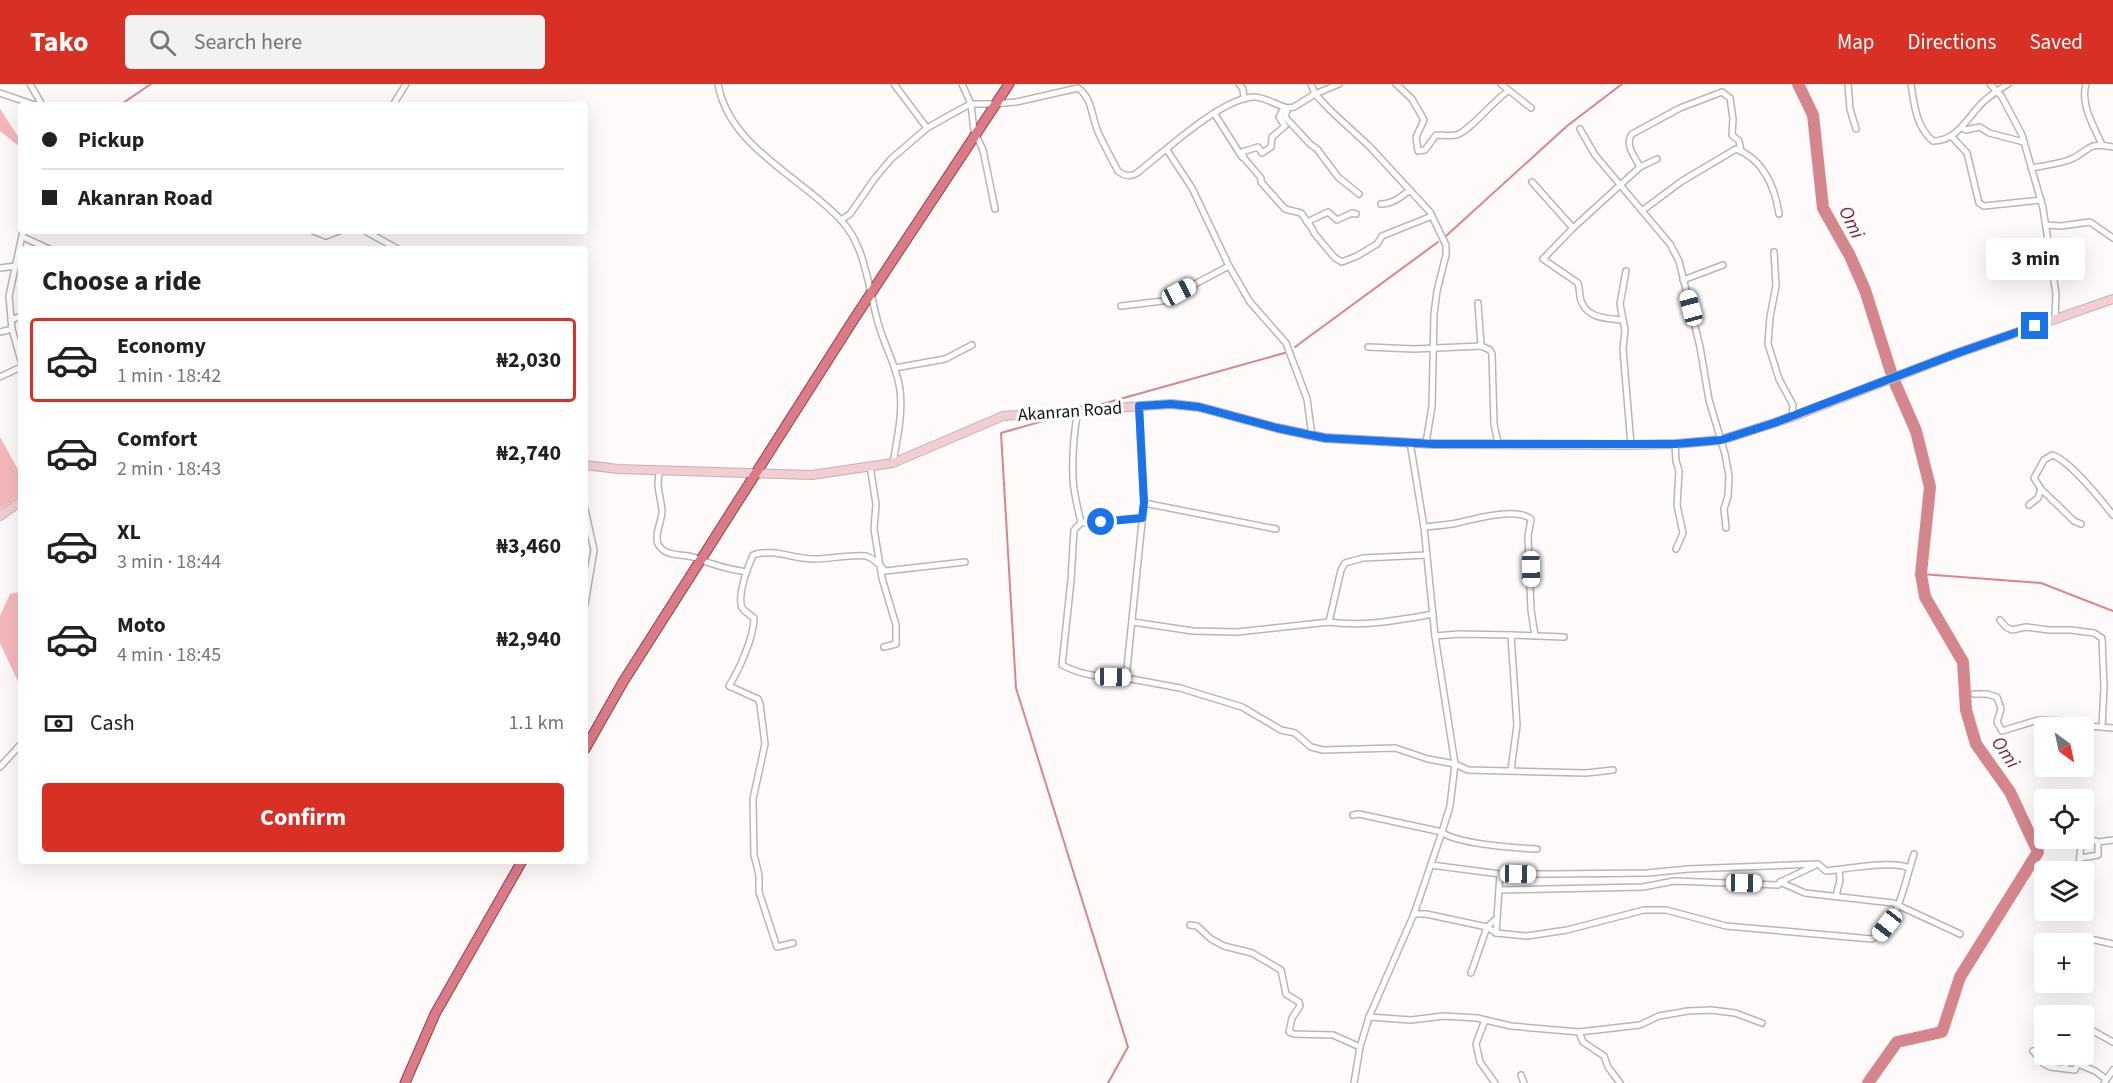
<!DOCTYPE html>
<html lang="en">
<head>
<meta charset="utf-8">
<style>
  :root { --surface:#fff; --page:#f2f2f2; --text:#202124; --muted:#757577; --line:#e0e0e0; --accent:#d93025 }
  body { margin:0; font-family:"Source Sans 3",sans-serif; background:var(--page); color:var(--text); height:100vh; display:flex; flex-direction:column; font-size:22px; white-space:nowrap }
  * { box-sizing:border-box; margin:0 }
  p { font-size:20px; color:var(--muted) }
  .icon { flex:none; width:33px; height:33px; fill:none; stroke:currentColor; stroke-width:2; stroke-linecap:round; stroke-linejoin:round }
  .map { position:relative; flex:1; overflow:hidden }
  .details { position:absolute; left:18px; top:162px; width:570px; height:618px; display:flex; flex-direction:column; background:var(--surface); border-radius:6px; box-shadow:0 6px 24px #0002 }
  .details>* { flex:none }
  .top-card { position:absolute; left:18px; top:18px; width:570px; height:132px; border-radius:6px; box-shadow:0 6px 24px #0002; display:grid; align-content:center; height:132px; padding:0 24px; background:var(--surface) }
  .needle { width:39px; rotate:147deg }
  .tools { position:absolute; left:2034px; top:633px; display:grid; gap:12px }
  .tools a { display:grid; place-items:center; width:60px; height:60px; border-radius:6px; background:var(--surface); box-shadow:0 6px 24px #0002; font-size:30px }
  .end { position:absolute; width:27px; height:27px; margin:-14px; border:8px solid #1a73e8; background:#fff; box-shadow:0 0 0 3px #fff }
  .from { border-radius:50% }
  .bubble { position:absolute; height:42px; border-radius:6px; background:var(--surface); box-shadow:0 6px 24px #0002; font-size:20px; font-weight:700; line-height:42px; text-align:center }
  .car { position:absolute; width:18px; height:36px; margin:-18px -9px; border-radius:8px; box-shadow:0 0 4px 2px #0007; background:linear-gradient(#fff 24%,#345 0 40%,#fff 0 76%,#345 0 86%,#fff 0) }
  .top-card b { display:flex; align-items:center; gap:21px; height:57px; font-size:22px }
  .top-card b+b { border-top:2px solid var(--line) }
  .top-card i { width:15px; height:15px; background:var(--text) }
  ul { padding:0; list-style:none }
  li { display:flex; align-items:center; gap:18px; height:84px; margin:0 12px 9px; padding:0 12px; border:3px solid transparent; border-radius:6px }
  li div { flex:1 }
  li b { display:block; font-size:22px }
  li em { font-style:normal; font-weight:700 }
  li.on { border-color:var(--accent) }
  li>.icon { width:54px; height:54px; stroke-width:1.5 }
  h2 { padding:0 24px; font-size:27px; line-height:72px }
  .pay { display:flex; align-items:center; gap:15px; height:66px; padding:0 24px; font-size:22px }
  .pay p { margin-inline-start:auto }
  .button { display:flex; gap:12px; margin-top:auto; padding:12px 24px }
  .button a { flex:1; height:69px; border-radius:6px; background:var(--accent); color:#fff; font-size:24px; font-weight:700; line-height:69px; text-align:center }
  header { display:flex; align-items:center; gap:36px; box-sizing:border-box; height:84px; padding:0 30px; background:var(--accent); color:#fff }
  header strong { font-size:28px }
  nav { display:flex; gap:33px; margin-inline-start:auto; font-size:21px }
  .search { width:420px; height:54px; background:var(--page); display:flex; align-items:center; gap:15px; box-sizing:border-box; padding:0 21px; border-radius:6px; color:var(--muted); font-size:22px }
  .map>svg:first-child { display:block }
  .green { fill:#f7b8bd }
  .lines { fill:none; stroke-linecap:round; stroke-linejoin:round }
  .stream { stroke:#d5868d; stroke-width:2 }
  .river { stroke:#d5868d; stroke-width:12 }
  .minor-casing { stroke:#bdb3b4; stroke-width:8 }
  .secondary-casing { stroke:#bdb3b4; stroke-width:10 }
  .trunk-casing { stroke:#90404a; stroke-width:11 }
  .minor { stroke:#fff; stroke-width:5 }
  .secondary { stroke:#f2ced2; stroke-width:8 }
  .trunk { stroke:#dc7b88; stroke-width:9 }
  .route { stroke:#1a73e8; stroke-width:8 }
  .labels { text-anchor:middle; stroke-width:6; stroke-linejoin:round; paint-order:stroke }
  .street-label { font-size:18px; fill:#131010; stroke:#fff }
  .water-label { font-size:20px; font-style:italic; fill:#862939; stroke:#fff }
</style>
</head>
<body>
<header>
<strong>Tako</strong>
<div class="search"><svg class="icon" aria-label="search" viewBox="0 0 24 24"><circle cx="10" cy="10" r="6"/><path d="M15 15l6 6"/></svg>Search here</div>
<nav><a>Map</a><a>Directions</a><a>Saved</a></nav>
</header>
<div class="map">
<svg width="2113" height="999" viewBox="0 0 2113 999">
  <rect width="100%" height="100%" fill="#fefafa"/>
  <g class="green">
    <path d="M0,25L21,57V64L0,47Z"/>
    <path d="M0,353L21,391V411L0,425Z"/>
    <path d="M21,508V604L0,559V532L10,510Z"/>
  </g>
  <g class="lines">
    <g class="stream">
      <path d="M120,21L151,0"/>
      <path d="M1446,152L1567,42L1622,0"/>
      <path d="M1295,263L1438,158"/>
      <path d="M1095,322L1288,268"/>
      <path d="M1064,331L1001,349L1016,604L1128,963L1108,999"/>
      <path d="M1921,490L2041,499L2113,527"/>
    </g>
    <g class="river">
      <path d="M1798,0L1813,31L1823,124L1850,172L1865,206L1891,288"/>
      <path d="M1868,999L1897,958L1942,948L1960,893L2038,768L2010,708L1976,660L1966,626L1963,578L1925,513L1921,490L1930,403L1916,347L1895,299"/>
    </g>
    <g class="minor-casing">
      <g id="minor">
        <path d="M30,0L42,21"/>
        <path d="M718,0C729,63 801,93 841,136C867,164 868,206 879,242C885,263 897,283 900,306C903,330 897,355 893,379"/>
        <path d="M894,0L927,44"/>
        <path d="M962,0L971,20L974,47L983,66L995,125"/>
        <path d="M1239,0L1243,5L1244,15"/>
        <path d="M1311,0L1315,10L1330,26L1370,63L1430,128L1446,161V171L1437,207L1434,230L1432,322L1426,359"/>
        <path d="M1396,0L1412,15L1424,36L1416,53L1418,67L1425,66L1436,51C1442,51 1450,52 1456,51C1469,48 1493,17 1508,7"/>
        <path d="M1501,0L1531,24"/>
        <path d="M1848,0L1850,25L1856,45"/>
        <path d="M1911,0C1914,20 1916,43 1933,57C1958,57 1968,32 1984,17C1991,11 2000,5 2008,0"/>
        <path d="M1990,0L2002,13L2022,51L2043,124L2056,210L2055,235"/>
        <path d="M2086,0C2080,21 2094,42 2102,61"/>
        <path d="M0,9L35,21"/>
        <path d="M393,21L406,0"/>
        <path d="M1284,24L1279,33L1285,42L1272,53L1271,63L1262,69L1258,63L1242,68L1244,74L1261,94V98L1285,125L1301,129L1313,146L1314,149L1335,174L1342,178L1357,172L1377,160L1382,152L1432,132"/>
        <path d="M1284,24L1287,27L1285,33L1310,60L1317,65L1338,93L1359,110"/>
        <path d="M1214,29L1242,73"/>
        <path d="M1962,44L1966,46L1980,43L1989,49L2024,58"/>
        <path d="M1580,45L1595,71L1670,160L1679,177L1700,263L1709,316L1725,370L1729,392L1728,412L1724,425L1726,444"/>
        <path d="M1951,52L1967,69L1979,119L1984,122L2041,116"/>
        <path d="M1167,66L1192,104L1229,182L1250,218L1286,259L1307,315L1312,352"/>
        <path d="M1640,83C1635,73 1624,60 1632,50L1680,24L1722,8L1730,14L1733,35L1732,51L1739,57L1741,67"/>
        <path d="M2031,84C2044,82 2057,80 2069,76C2090,68 2085,57 2113,63"/>
        <path d="M1532,98L1573,144"/>
        <path d="M1381,120C1392,120 1401,113 1410,106"/>
        <path d="M1643,126L1682,97L1736,65C1763,75 1775,103 1779,130"/>
        <path d="M841,136L850,130L875,94L891,75L927,44L959,26L971,20H993L1016,18L1078,4C1093,15 1091,32 1098,48C1104,61 1111,74 1118,87C1124,92 1131,93 1137,89C1164,68 1220,15 1253,13C1264,12 1277,22 1288,24L1294,23L1315,10L1339,0"/>
        <path d="M1307,138L1328,128L1337,136L1352,129L1356,130"/>
        <path d="M2046,141L2061,142L2090,138L2113,154"/>
        <path d="M313,147L326,152L339,147"/>
        <path d="M365,147L398,165"/>
        <path d="M23,153L49,165"/>
        <path d="M1774,168L1776,202L1770,233L1768,260L1779,295L1793,321L1792,333"/>
        <path d="M0,184L16,182"/>
        <path d="M1626,187L1620,220L1625,246L1623,265L1631,361"/>
        <path d="M1683,196L1723,181"/>
        <path d="M1478,219L1481,262L1490,266L1492,270L1494,340L1498,359"/>
        <path d="M1121,222L1163,217L1229,182"/>
        <path d="M11,236L21,232"/>
        <path d="M1622,236C1608,234 1589,235 1582,219C1579,214 1580,205 1578,199L1543,175L1573,144L1640,83L1657,75"/>
        <path d="M0,248L12,245"/>
        <path d="M1368,263L1414,265L1481,262"/>
        <path d="M21,277L12,245L9,212L23,147"/>
        <path d="M895,284L945,275L972,261"/>
        <path d="M0,293L21,283"/>
        <path d="M1139,322L1144,419L1126,594L1180,604L1242,623L1281,646L1295,649L1311,663L1323,666L1395,664L1428,675L1455,680L1468,686L1586,689L1613,686"/>
        <path d="M1078,326C1074,348 1072,370 1073,393C1073,408 1078,424 1081,439"/>
        <path d="M1675,360L1676,377L1679,387L1677,421L1683,449L1676,465"/>
        <path d="M870,382L876,420L874,445L882,494L896,541V560L884,563"/>
        <path d="M660,386C655,403 661,411 662,427C662,437 654,451 658,460C665,474 684,469 696,474C713,481 728,485 746,488"/>
        <path d="M1144,419L1276,445"/>
        <path d="M2029,421L2038,414L2041,405"/>
        <path d="M585,425L594,466L585,520"/>
        <path d="M2081,440L2074,437L2041,405L2034,394L2044,376L2052,371C2068,375 2102,417 2113,431"/>
        <path d="M1424,443C1435,442 1447,441 1457,439C1474,435 1516,423 1531,435L1528,452L1531,526L1535,552"/>
        <path d="M2000,536L2006,543L2012,546L2026,543L2049,546H2071L2094,549L2102,554L2104,603L2102,643"/>
        <path d="M1133,538L1193,547L1237,548L1329,538C1363,543 1399,536 1433,530"/>
        <path d="M1329,538L1341,486L1345,479L1363,474L1427,471"/>
        <path d="M1511,551L1564,553"/>
        <path d="M1435,552L1459,550L1511,551L1517,641L1511,686"/>
        <path d="M1126,594C1102,593 1083,592 1062,581L1071,496L1074,446L1081,439L1142,434"/>
        <path d="M1974,610H1987L1997,613L2001,625L1997,638L2002,647L2038,636L2063,637L2075,641L2113,644"/>
        <path d="M0,683L21,660"/>
        <path d="M1353,731L1359,730L1442,748C1455,760 1517,764 1537,765"/>
        <path d="M2081,774L2098,771V758L2113,756"/>
        <path d="M1431,781L1500,790H1553L1647,789L1688,785L1818,780L1826,787C1845,785 1894,776 1909,784"/>
        <path d="M2081,788L2079,781L2081,761L2090,755L2098,758"/>
        <path d="M1780,798L1814,782"/>
        <path d="M1499,806L1643,803L1674,797L1778,801L1780,798L1805,809L1893,819L1960,850"/>
        <path d="M1836,812L1840,796L1839,786"/>
        <path d="M2084,826V827"/>
        <path d="M1414,830H1426L1487,843L1496,849L1527,852L1567,846L1644,826H1666L1726,842L1872,855C1900,837 1904,800 1914,770"/>
        <path d="M1190,841L1197,842L1211,855L1224,862L1252,869L1281,886L1286,910L1299,918L1300,922L1292,934L1289,948L1294,950L1333,951L1360,963"/>
        <path d="M1496,849L1500,790"/>
        <path d="M2095,856L2113,860"/>
        <path d="M793,859L777,863L759,808V791L754,771L753,715L765,660L760,620L758,615L729,602C739,586 754,553 754,534C749,530 741,526 741,520C739,506 748,483 753,471C774,464 793,475 814,475C827,475 855,470 866,472C873,474 881,482 885,487L965,478"/>
        <path d="M1471,889L1487,843L1496,835"/>
        <path d="M1369,933L1411,936L1444,932L1477,934L1511,942L1579,948L1640,941L1659,932L1688,927L1711,926L1735,929L1762,939"/>
        <path d="M1485,936L1476,960L1480,978L1495,999"/>
        <path d="M2084,944L2086,943L2113,958"/>
        <path d="M1579,948L1583,958L1604,972L1608,983L1620,999"/>
        <path d="M2084,964V961"/>
        <path d="M2033,967L2044,980L2050,983L2075,986L2082,970"/>
        <path d="M2078,980L2095,987L2106,995"/>
        <path d="M2065,983L2068,970"/>
        <path d="M1521,991L1524,999"/>
        <path d="M1354,999L1360,963L1369,933L1414,830L1442,748L1450,722L1455,680L1435,552L1424,443L1410,358"/>
        <path d="M2104,999L2113,986"/>
      </g>
    </g>
    <g class="secondary-casing">
      <g id="secondary">
        <path d="M585,381L618,385L812,391L893,379L1003,332L1171,320L1199,323L1277,344L1325,354L1434,360L1631,361L1675,360L1721,356L1792,333L1955,270L2113,215"/>
        <path d="M0,432L21,417"/>
      </g>
    </g>
    <g class="trunk-casing">
      <g id="trunk">
        <path d="M585,665L623,598L854,235L1009,0"/>
        <path d="M405,999L435,930L522,777"/>
      </g>
    </g>
    <use href="#minor" class="minor"/>
    <use href="#secondary" class="secondary"/>
    <use href="#trunk" class="trunk"/>
  </g>
  <g class="lines">
    <path class="route" d="M1101,438L1142,434L1144,419L1139,322L1171,320L1199,323L1277,344L1325,354L1434,360H1675L1721,356L1774,339L1955,270L2035,242"/>
  </g>
  <g class="labels">
    <g class="street-label">
      <text transform="translate(1070 327) rotate(-4)" y="6">Akanran Road</text>
    </g>
    <g class="water-label">
      <text transform="translate(1852 138) rotate(64)" y="7">Omi</text>
      <text transform="translate(2006 668) rotate(56)" y="7">Omi</text>
    </g>
  </g>
</svg>
<div class="tools">
<a><svg class="needle" viewBox="-14 -14 28 28"><path d="M0-13l5 13h-10z" fill="#e53935"/><path d="M0 13l5-13h-10z" fill="#757577"/></svg></a>
<a><svg class="icon" aria-label="locate" viewBox="0 0 24 24"><circle cx="12" cy="12" r="6"/><path d="M12 2v4M12 18v4M2 12h4M18 12h4"/></svg></a>
<a><svg class="icon" aria-label="layers" viewBox="0 0 24 24"><path d="M12 4l9 5-9 5-9-5zM3 14l9 5 9-5"/></svg></a>
<a>+</a>
<a>−</a>
</div>
<i class="end from" style="left:1101px;top:438px"></i>
<i class="end" style="left:2035px;top:242px"></i>
<div class="bubble" style="left:1986px;top:154px;width:99px">3 min</div>
<i class="car" style="left:1179px;top:208px;rotate:62deg"></i>
<i class="car" style="left:1691px;top:224px;rotate:345deg"></i>
<i class="car" style="left:1531px;top:485px;rotate:179deg"></i>
<i class="car" style="left:1113px;top:593px;rotate:91deg"></i>
<i class="car" style="left:1518px;top:790px;rotate:91deg"></i>
<i class="car" style="left:1744px;top:799px;rotate:91deg"></i>
<i class="car" style="left:1887px;top:841px;rotate:218deg"></i>
<div class="top-card">
<b><i class="from"></i>Pickup</b>
<b><i></i>Akanran Road</b>
</div>
<section class="details">
<h2>Choose a ride</h2>
<ul>
<li class="on"><svg class="icon" aria-label="car" viewBox="0 0 24 24"><path d="M5 17H2v-5l4-1 3-4h7l3 4 3 1v5h-3M9 17h6M6 11h13"/><circle cx="7" cy="17" r="2"/><circle cx="17" cy="17" r="2"/></svg><div><b>Economy</b><p>1 min · 18:42</p></div><em>₦2,030</em></li>
<li><svg class="icon" aria-label="car" viewBox="0 0 24 24"><path d="M5 17H2v-5l4-1 3-4h7l3 4 3 1v5h-3M9 17h6M6 11h13"/><circle cx="7" cy="17" r="2"/><circle cx="17" cy="17" r="2"/></svg><div><b>Comfort</b><p>2 min · 18:43</p></div><em>₦2,740</em></li>
<li><svg class="icon" aria-label="car" viewBox="0 0 24 24"><path d="M5 17H2v-5l4-1 3-4h7l3 4 3 1v5h-3M9 17h6M6 11h13"/><circle cx="7" cy="17" r="2"/><circle cx="17" cy="17" r="2"/></svg><div><b>XL</b><p>3 min · 18:44</p></div><em>₦3,460</em></li>
<li><svg class="icon" aria-label="car" viewBox="0 0 24 24"><path d="M5 17H2v-5l4-1 3-4h7l3 4 3 1v5h-3M9 17h6M6 11h13"/><circle cx="7" cy="17" r="2"/><circle cx="17" cy="17" r="2"/></svg><div><b>Moto</b><p>4 min · 18:45</p></div><em>₦2,940</em></li>
</ul>
<div class="pay"><svg class="icon" aria-label="cash" viewBox="0 0 24 24"><path d="M3 7h18v10H3z"/><circle cx="12" cy="12" r="2"/></svg>Cash<p>1.1 km</p></div>
<div class="button"><a>Confirm</a></div>
</section>
</div>
</body>
</html>
